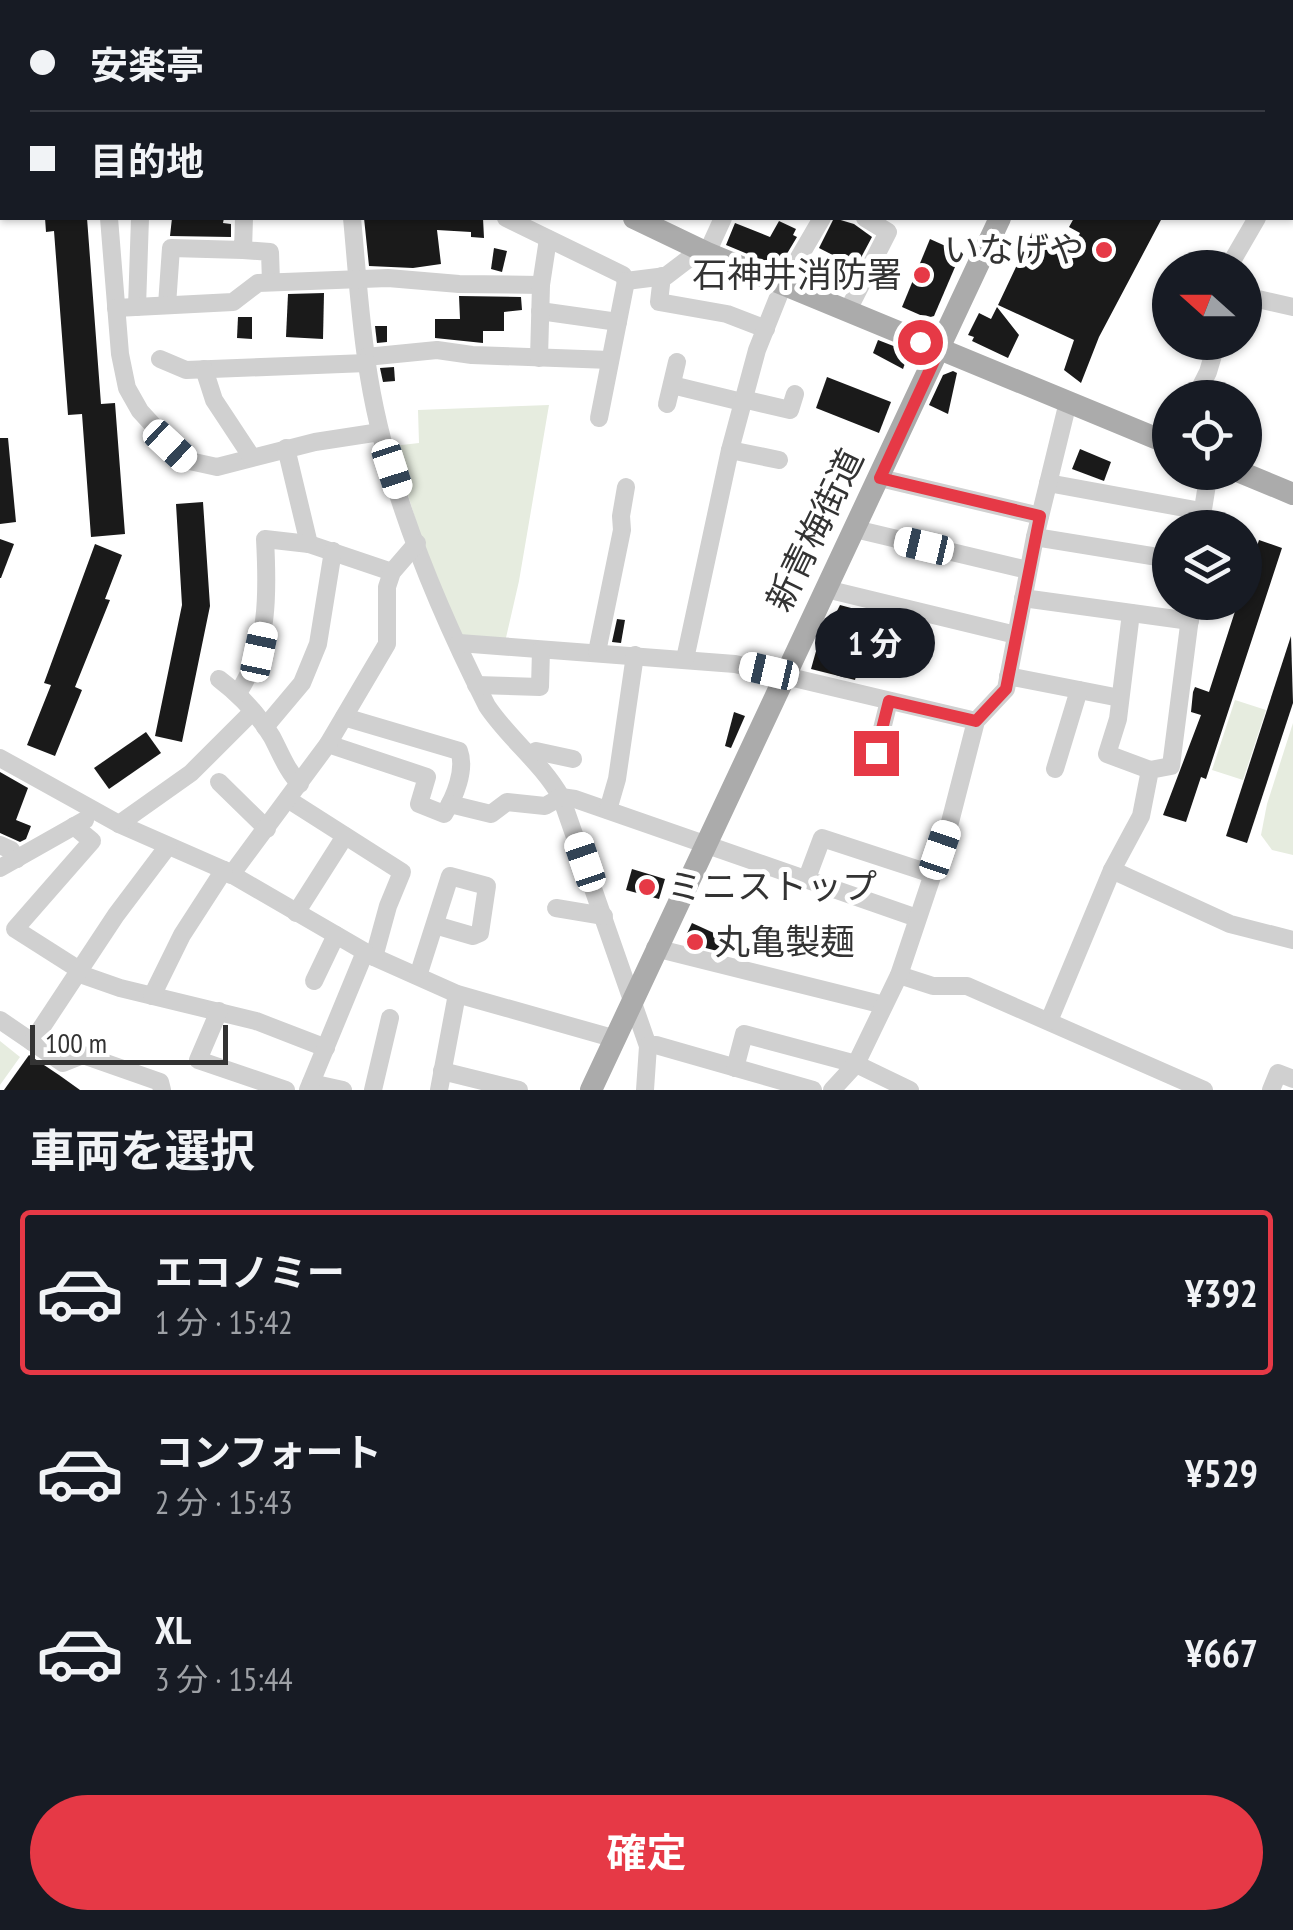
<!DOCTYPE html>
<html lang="ja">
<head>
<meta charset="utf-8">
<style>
  :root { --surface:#171b24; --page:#20242c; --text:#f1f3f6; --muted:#9ea1a6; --line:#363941; --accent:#e63946 }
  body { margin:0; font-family:"PT Sans Narrow","Noto Sans JP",sans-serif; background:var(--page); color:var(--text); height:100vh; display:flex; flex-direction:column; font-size:38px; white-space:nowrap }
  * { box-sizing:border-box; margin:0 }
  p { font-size:32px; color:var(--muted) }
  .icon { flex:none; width:55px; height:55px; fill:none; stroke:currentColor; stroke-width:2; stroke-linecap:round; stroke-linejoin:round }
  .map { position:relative; height:1090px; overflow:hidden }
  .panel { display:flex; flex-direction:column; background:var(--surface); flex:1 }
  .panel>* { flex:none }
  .hud { position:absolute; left:0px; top:0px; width:1295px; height:220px; box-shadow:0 2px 8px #0004; display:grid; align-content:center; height:220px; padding:0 30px; background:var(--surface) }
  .needle { width:65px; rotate:291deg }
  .controls { position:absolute; left:1152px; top:250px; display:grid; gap:20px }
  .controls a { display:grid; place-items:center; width:110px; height:110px; border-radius:50%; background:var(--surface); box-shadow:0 2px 8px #0004; font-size:50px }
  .scale { position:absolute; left:30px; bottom:25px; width:198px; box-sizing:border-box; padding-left:10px; border:5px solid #333; border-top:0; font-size:28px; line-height:35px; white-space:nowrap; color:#333; -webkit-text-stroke:8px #fff; paint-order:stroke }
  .end { position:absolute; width:45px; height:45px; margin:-22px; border:12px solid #e63946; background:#fff; box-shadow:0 0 0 5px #fff }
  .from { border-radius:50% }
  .bubble { position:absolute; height:70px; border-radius:35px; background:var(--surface); box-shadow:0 2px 8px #0004; font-size:32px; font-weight:700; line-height:70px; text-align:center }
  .car { position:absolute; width:30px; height:60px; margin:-30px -15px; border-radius:12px; box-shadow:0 0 8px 2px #0007; background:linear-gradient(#fff 24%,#345 0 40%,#fff 0 76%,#345 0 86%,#fff 0) }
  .hud b { display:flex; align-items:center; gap:35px; height:95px; font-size:38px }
  .hud b+b { border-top:2px solid var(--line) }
  .hud i { width:25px; height:25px; background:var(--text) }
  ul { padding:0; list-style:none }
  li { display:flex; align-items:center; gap:30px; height:165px; margin:0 20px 15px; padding:0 10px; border:5px solid transparent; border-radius:10px }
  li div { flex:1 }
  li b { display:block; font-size:38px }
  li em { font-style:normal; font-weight:700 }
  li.active { border-color:var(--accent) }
  li>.icon { width:90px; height:90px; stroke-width:1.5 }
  h2 { padding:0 30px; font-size:45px; line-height:120px }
  .action { display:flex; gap:20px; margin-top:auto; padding:20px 30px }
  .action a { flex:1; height:115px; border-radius:60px; background:var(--accent); color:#fff; font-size:40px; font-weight:700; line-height:115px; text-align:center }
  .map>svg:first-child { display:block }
  .green { fill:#e6ecdf }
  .building { fill:#1a1a1a }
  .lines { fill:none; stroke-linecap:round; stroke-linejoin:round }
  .minor { stroke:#d0d0d0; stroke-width:18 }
  .major { stroke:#ababab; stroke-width:22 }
  .route { stroke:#e63946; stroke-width:12 }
  .poi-dot { fill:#e63946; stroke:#fff; stroke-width:4 }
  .labels { text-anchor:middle; stroke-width:10; stroke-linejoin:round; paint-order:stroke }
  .poi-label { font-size:35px; fill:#333; stroke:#fff; text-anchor:end }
  .street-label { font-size:35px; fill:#333; stroke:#fff }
</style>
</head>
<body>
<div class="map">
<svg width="1293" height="1090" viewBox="0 0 1293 1090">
  <rect width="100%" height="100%" fill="#fff"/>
  <g class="green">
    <path d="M549,405L519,581L505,642L462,637L423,544L393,446L419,443L418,410Z"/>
    <path d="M1235,700L1266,710L1243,780L1212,770Z"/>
    <path d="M1293,723V855L1272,850L1261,835L1267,804Z"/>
    <path d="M0,1041L20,1057L0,1085Z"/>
  </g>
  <g class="building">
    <path d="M45,218H87L101,404L115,403L125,534L91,537L82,414L68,415L54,231L46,232Z"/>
    <path d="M172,218H224L223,223L231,224V237L170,236Z"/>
    <path d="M364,218H483L484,238L471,237V232L437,230L441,264L413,268L369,266Z"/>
    <path d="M834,218L854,224L872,237L856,267L819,248Z"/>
    <path d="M1074,218H1162L1099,337L1081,383L1064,370L1074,340L998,305L1032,233L1071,251L1080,233L1069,227Z"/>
    <path d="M779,221L796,229L793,235L797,237L779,267L726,245L735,223L770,237Z"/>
    <path d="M930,239L961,253L934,316L927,318L902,307Z"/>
    <path d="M494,248L507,251L502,272L491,269Z"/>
    <path d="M324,293L323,339L286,337L288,294Z"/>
    <path d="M459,296L521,297L522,310L504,312V331H483V343L435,338V319H460Z"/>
    <path d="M997,307L1019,335L1008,358L972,341L974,337L968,335L979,313L991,319Z"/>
    <path d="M238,317H252V339L237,338Z"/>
    <path d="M375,326H387V342L377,343Z"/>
    <path d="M878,340L909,352L903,369L873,353Z"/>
    <path d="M394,367L395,381L383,382L380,368Z"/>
    <path d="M953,371L957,373L948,414L929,405L943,375Z"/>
    <path d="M827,377L891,402L879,433L816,408Z"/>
    <path d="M0,438H8L16,522L0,524Z"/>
    <path d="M1080,449L1111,462L1104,481L1072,469Z"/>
    <path d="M203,502L210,606L182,742L155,736L182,605L176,504Z"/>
    <path d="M825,503L840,508L825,545L812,540L819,505L824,507Z"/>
    <path d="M0,539L14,544L1,578H0Z"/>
    <path d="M1259,540L1282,548L1206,779L1201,777L1186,822L1163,815L1201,715L1191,712L1193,692L1195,687L1209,692L1238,602H1245V582Z"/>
    <path d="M95,544L122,555L105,599L110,600L75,687L82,690L55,756L27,745L51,685L44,683Z"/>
    <path d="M840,605L866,612L865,617H867L863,634L855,632L849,652L862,655L855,680L811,669L818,644L830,646L837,622L832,621Z"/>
    <path d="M617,619L625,620L621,643L612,642Z"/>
    <path d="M1291,636L1293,703L1247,843L1226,836Z"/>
    <path d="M734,712L745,716L731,748L725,746Z"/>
    <path d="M146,732L161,753L109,789L94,768Z"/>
    <path d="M0,772L28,788L16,820L31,826L26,839L20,842L0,833Z"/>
    <path d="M632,869L665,879L659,899L626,890Z"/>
    <path d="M692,923L727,939L721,952L683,942Z"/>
    <path d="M29,1055L59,1075L80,1090H4Z"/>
  </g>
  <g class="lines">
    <g class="minor">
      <path d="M796,0L800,2"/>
      <path d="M977,0L981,2"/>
      <path d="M1155,0L1158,2"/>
      <path d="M1209,0L1211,2"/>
      <path d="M204,2L205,0"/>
      <path d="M357,2V0"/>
      <path d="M597,2H608"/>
      <path d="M661,2H665"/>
      <path d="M700,2L701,0"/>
      <path d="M758,2L759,0"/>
      <path d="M962,2L964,0"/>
      <path d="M1250,2L1252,0"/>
      <path d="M0,38L2,37"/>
      <path d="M0,91L2,90"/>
      <path d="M0,116H2"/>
      <path d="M0,133H2"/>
      <path d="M1292,170L1293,171"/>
      <path d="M109,218L120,354L127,388L140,411L185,460L217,467L315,442L380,432"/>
      <path d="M352,218C357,270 360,324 369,377C387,487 437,607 487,706C509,739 541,762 561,797L648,1046L645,1090"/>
      <path d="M506,218L623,275L626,281"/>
      <path d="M243,250L270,252L271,282"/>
      <path d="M707,253L723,218"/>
      <path d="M1228,268L1257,218"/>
      <path d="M662,276L659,302L727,314L766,329"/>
      <path d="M626,281L666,276L700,250"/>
      <path d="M1245,296L1293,307"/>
      <path d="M167,305L171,248L243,250L244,218"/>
      <path d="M137,307L140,218"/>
      <path d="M116,308L233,302L258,283L388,278L459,284L541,285"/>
      <path d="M540,311L618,322"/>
      <path d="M847,312L888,232L865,218"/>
      <path d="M366,357L437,350L472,355L610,360"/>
      <path d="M539,358L541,285L548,239"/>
      <path d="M160,359L186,370L367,363"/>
      <path d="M204,369L214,400L251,456"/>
      <path d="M672,385L742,402"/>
      <path d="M1195,398L1208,372L1217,342"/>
      <path d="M743,399L790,410L795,394"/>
      <path d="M667,404L677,362"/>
      <path d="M599,418L626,281"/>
      <path d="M286,448L309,544"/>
      <path d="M730,450L779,460"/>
      <path d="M880,478L1040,516"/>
      <path d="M1048,483L1201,511"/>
      <path d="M1200,528L1209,472"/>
      <path d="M855,529L1028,570"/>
      <path d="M1035,537L1170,559"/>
      <path d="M826,589L1016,635"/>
      <path d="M1023,598L1190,621"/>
      <path d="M1131,613L1118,719L1107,754L1150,770"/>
      <path d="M459,643L735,664L976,721"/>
      <path d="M597,652L622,530L621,516L626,487"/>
      <path d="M685,659L730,450L757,350L783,285L822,218"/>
      <path d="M1008,676L1120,698"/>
      <path d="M219,679C240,695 258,714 272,737C281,754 287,771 300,784"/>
      <path d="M476,685L540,687L541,650"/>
      <path d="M238,693C269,646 268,594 265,539L309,544L392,572"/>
      <path d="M265,727L302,683L318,644L333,551"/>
      <path d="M328,744L427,777L419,804L444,814C455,797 466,769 459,751L344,717"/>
      <path d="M530,754L536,751L573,759"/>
      <path d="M884,755L876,753L889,701"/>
      <path d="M0,758L119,824L224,870L374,957L457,994L616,1039"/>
      <path d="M1055,769L1079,690"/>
      <path d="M219,782L267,829"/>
      <path d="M289,800L402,872L388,906L374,957"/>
      <path d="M450,804L491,814L507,802L545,806L561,797L575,799L917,918"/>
      <path d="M608,810L617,779L635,655"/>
      <path d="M119,824L191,773L253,711"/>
      <path d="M74,826L92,841L15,929L81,971"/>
      <path d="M0,845L11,850L17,859"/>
      <path d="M0,868L85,820"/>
      <path d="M1112,870L1230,924L1293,940"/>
      <path d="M231,875L328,744L387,644V587L392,572L417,543"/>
      <path d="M807,878L822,838L932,874"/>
      <path d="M556,908L604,916"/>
      <path d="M296,913L345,836"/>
      <path d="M655,948L884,1005"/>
      <path d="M80,974L120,988L256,1021L326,1048"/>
      <path d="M899,975L933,986H967L1204,1090"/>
      <path d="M418,976L450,876L487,886L480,933L473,936L435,925"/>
      <path d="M314,981L336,935"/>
      <path d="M152,996L182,935L224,870"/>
      <path d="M219,1011L198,1060L286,1090"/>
      <path d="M0,1020L63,1063L83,1055L160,1082L162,1090"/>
      <path d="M1049,1021L1112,870L1141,816L1150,770L1171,766L1192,602"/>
      <path d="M32,1042L116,915L168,846"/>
      <path d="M648,1046L656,1045L813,1090"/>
      <path d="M735,1068L744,1034L856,1064L910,1090"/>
      <path d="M442,1071L519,1090"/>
      <path d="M311,1083L343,1090"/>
      <path d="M308,1090L365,952"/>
      <path d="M373,1090L390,1018"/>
      <path d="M439,1090L457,994"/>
      <path d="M832,1090L856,1064L899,975L949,826L976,721L1006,689L1035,537L1068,402"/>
      <path d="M1271,1090L1278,1073L1293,1079"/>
    </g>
    <g class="major">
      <path d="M182,0L187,2"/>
      <path d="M1102,2L1103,0"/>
      <path d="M634,218L707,253L1170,444"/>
      <path d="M1240,472L1293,494"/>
      <path d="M591,1090L1000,218"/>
    </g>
  </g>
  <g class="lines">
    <path class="route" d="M876,753L889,701L976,721L1006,689L1040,516L880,478L939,350L920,342"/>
  </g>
  <g class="poi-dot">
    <circle cx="1104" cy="250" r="10"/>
    <circle cx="922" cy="275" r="10"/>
    <circle cx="647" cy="887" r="10"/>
    <circle cx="695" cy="942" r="10"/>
  </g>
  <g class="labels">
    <g class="poi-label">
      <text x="1084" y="262">いなげや</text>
      <text x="902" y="287">石神井消防署</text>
      <text x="667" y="899" text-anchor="start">ミニストップ</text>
      <text x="715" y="954" text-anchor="start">丸亀製麺</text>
    </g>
    <g class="street-label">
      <text transform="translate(815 530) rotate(-64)" y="12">新青梅街道</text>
    </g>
  </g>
</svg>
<div class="controls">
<a><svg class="needle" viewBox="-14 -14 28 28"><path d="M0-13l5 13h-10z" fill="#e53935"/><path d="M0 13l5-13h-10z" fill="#9ea1a6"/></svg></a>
<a><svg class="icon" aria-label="locate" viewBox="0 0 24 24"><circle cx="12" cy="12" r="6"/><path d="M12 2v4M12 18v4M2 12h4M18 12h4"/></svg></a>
<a><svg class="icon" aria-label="layers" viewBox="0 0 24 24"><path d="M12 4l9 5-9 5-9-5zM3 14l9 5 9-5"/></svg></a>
</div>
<div class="scale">100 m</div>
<i class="end from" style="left:920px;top:342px"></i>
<i class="end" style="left:876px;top:753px"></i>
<div class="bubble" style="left:815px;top:608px;width:120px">1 分</div>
<i class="car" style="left:170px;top:446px;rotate:133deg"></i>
<i class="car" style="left:392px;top:469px;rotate:162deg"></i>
<i class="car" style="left:924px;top:546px;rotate:283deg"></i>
<i class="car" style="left:259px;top:652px;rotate:12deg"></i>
<i class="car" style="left:769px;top:671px;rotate:283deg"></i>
<i class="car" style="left:940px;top:850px;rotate:19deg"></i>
<i class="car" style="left:585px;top:862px;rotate:341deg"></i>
<div class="hud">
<b><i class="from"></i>安楽亭</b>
<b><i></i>目的地</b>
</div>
</div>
<section class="panel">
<h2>車両を選択</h2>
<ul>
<li class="active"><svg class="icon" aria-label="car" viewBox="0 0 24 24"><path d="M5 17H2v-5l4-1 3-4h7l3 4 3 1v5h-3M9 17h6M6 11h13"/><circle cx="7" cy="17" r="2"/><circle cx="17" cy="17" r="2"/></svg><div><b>エコノミー</b><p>1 分 · 15:42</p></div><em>¥392</em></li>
<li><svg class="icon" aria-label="car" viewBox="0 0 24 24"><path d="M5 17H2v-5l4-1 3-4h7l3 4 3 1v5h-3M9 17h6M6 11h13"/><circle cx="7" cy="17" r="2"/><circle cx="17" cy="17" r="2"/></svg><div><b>コンフォート</b><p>2 分 · 15:43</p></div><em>¥529</em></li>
<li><svg class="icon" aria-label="car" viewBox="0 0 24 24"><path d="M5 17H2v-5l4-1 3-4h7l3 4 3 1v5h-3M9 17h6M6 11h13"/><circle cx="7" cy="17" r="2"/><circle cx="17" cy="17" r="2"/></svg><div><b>XL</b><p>3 分 · 15:44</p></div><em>¥667</em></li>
</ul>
<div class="action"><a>確定</a></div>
</section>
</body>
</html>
